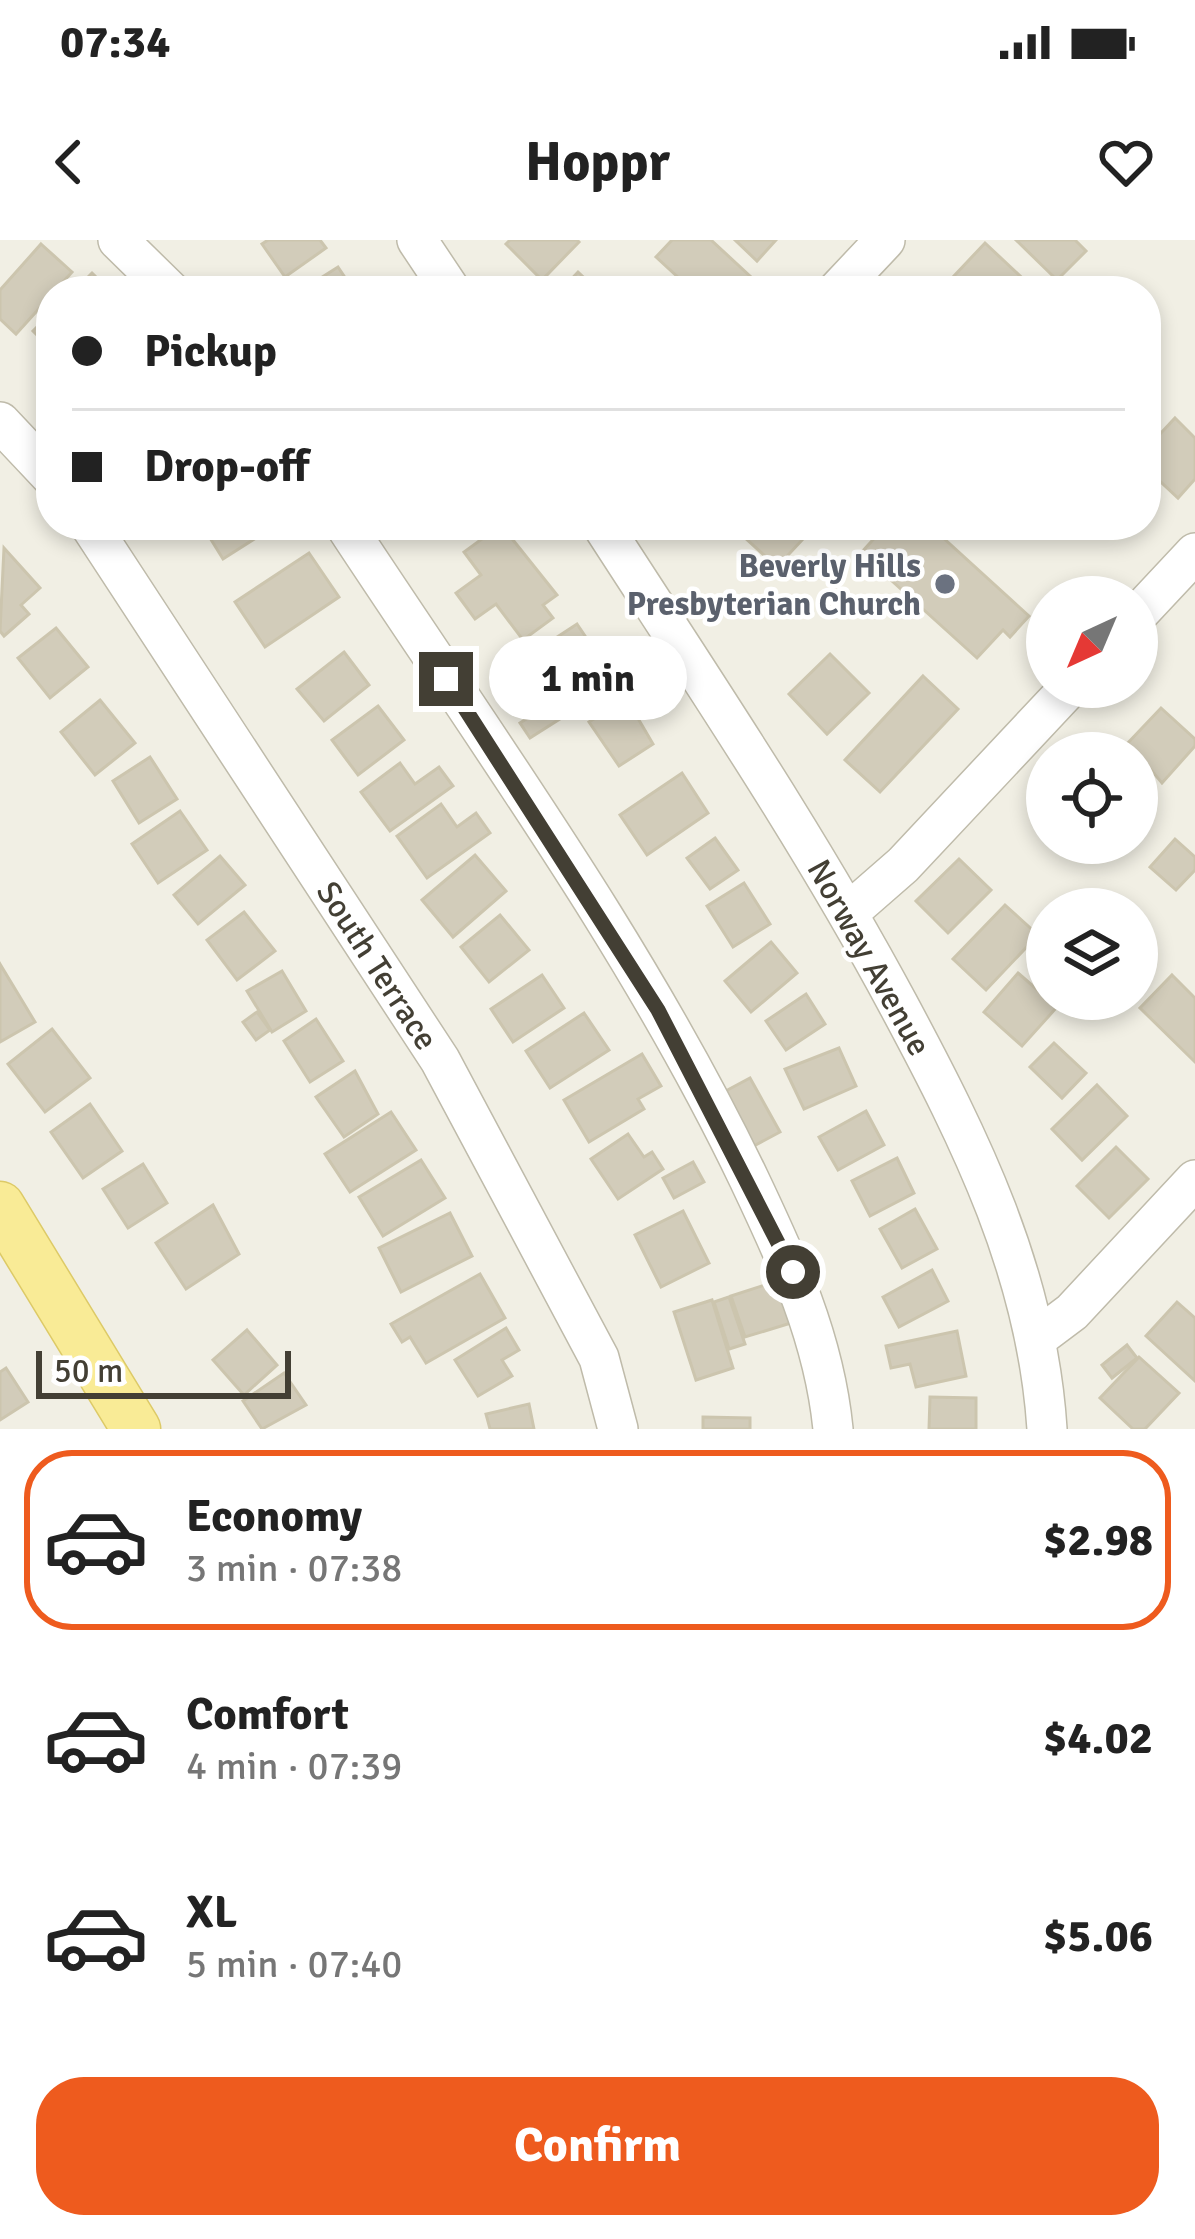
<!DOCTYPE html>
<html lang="en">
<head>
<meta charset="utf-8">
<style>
  :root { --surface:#fff; --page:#f2f2f2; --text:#222; --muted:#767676; --line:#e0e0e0; --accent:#ee5b1e }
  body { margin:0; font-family:Signika,sans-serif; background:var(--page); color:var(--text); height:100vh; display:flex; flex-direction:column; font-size:45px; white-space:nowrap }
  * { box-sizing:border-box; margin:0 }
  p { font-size:39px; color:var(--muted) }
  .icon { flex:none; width:66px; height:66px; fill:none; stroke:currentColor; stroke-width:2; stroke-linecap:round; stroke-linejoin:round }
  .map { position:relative; height:1189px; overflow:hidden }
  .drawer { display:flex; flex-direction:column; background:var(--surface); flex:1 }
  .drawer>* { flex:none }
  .banner { position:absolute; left:36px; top:36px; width:1125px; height:264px; border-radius:48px; box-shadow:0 6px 18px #0003; display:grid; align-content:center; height:264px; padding:0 36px; background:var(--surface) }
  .needle { width:78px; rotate:224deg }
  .tools { position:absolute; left:1026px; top:336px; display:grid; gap:24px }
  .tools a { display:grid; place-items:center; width:132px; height:132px; border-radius:50%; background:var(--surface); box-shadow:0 6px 18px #0003; font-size:60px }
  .scale { position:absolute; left:36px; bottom:30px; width:255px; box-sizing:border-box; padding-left:12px; border:6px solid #433f34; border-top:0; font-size:33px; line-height:42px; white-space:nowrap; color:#433f34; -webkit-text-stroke:9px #fff; paint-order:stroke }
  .end { position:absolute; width:54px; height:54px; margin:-27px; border:15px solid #433f34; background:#fff; box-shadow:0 0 0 6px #fff }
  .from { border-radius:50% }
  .bubble { position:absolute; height:84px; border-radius:42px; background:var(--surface); box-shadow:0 6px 18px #0003; font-size:39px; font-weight:700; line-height:84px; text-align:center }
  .banner b { display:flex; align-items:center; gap:42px; height:114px; font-size:45px }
  .banner b+b { border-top:3px solid var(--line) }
  .banner i { width:30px; height:30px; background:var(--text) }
  ul { padding:21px 0 0; list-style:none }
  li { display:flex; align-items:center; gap:36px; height:180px; margin:0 24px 18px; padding:0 12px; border:6px solid transparent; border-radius:48px }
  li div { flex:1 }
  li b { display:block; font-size:45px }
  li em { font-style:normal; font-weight:700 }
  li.current { border-color:var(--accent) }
  li>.icon { width:108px; height:108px; stroke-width:1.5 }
  .action { display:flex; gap:24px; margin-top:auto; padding:24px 36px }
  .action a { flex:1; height:138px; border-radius:48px; background:var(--accent); color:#fff; font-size:48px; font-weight:700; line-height:138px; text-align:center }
  .status { display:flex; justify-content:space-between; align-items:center; height:84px; padding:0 60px; background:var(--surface); direction:ltr }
  .status svg { height:33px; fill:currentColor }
  header { display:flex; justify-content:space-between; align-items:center; height:156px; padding:0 36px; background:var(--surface); font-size:54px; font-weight:700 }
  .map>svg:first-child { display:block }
  .building { fill:#d2ccba; stroke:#ccc5ae; stroke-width:3 }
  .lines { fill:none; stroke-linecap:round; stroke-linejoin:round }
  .minor-casing { stroke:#bfbbaa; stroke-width:42 }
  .major-casing { stroke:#ddca67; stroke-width:51 }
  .minor { stroke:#fff; stroke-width:39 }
  .major { stroke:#f9eb96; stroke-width:48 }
  .route { stroke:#433f34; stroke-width:15 }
  .worship-dot { fill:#6b7280; stroke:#fff; stroke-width:4.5 }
  .labels { text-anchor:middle; stroke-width:9; stroke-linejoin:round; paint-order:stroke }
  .worship-label { font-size:33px; font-weight:bold; fill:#5b616d; stroke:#fff; text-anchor:end }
  .street-label { font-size:33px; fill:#433f34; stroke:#fff }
</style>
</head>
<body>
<div class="status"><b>07:34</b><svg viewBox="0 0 49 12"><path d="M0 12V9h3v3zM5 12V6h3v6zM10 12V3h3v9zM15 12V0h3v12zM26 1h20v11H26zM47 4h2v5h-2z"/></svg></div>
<header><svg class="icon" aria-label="back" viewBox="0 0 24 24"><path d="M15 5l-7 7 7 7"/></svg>Hoppr<svg class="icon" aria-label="heart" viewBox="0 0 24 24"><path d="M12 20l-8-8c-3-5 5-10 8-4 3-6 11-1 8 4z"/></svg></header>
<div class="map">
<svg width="1195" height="1189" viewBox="0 0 1195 1189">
  <rect width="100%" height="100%" fill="#f1efe4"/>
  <g class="building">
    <path d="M268,0H320L326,8L285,37L262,4Z"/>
    <path d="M510,0H577L579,2L542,40L506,4Z"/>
    <path d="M672,0H711L750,36L737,51H693L656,17Z"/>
    <path d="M735,0H776L757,21Z"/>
    <path d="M1016,0H1075L1086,11L1057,40Z"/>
    <path d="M985,3L1036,51H970L954,36Z"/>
    <path d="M41,4L72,32L16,94L0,79V50Z"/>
    <path d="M338,27L354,51H307L305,48Z"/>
    <path d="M578,32L598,51H560Z"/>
    <path d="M92,33L110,51H74Z"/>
    <path d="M51,73V109L33,91Z"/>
    <path d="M1175,178L1195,198V239L1178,258L1146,228V209Z"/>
    <path d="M202,285H272L273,287L223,319Z"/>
    <path d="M501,285L557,355L543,365L553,378L523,400L496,364L475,379L456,353L481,335L464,312Z"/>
    <path d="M731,285H816L777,327Z"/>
    <path d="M871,285H929L1029,376L1010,397L1003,390L977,418L861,313L880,292Z"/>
    <path d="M4,308L40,348L21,365L29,374L4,396L0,391Z"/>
    <path d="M309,313L339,357L265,407L235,362Z"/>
    <path d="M577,384L604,424L569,448L542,407Z"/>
    <path d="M56,388L88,427L50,458L18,418Z"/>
    <path d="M344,412L369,445L324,481L297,449Z"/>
    <path d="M830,414L869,453L827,494L789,454Z"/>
    <path d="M923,436L958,469L880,552L845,520Z"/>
    <path d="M564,455L574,470L530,498L520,483Z"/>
    <path d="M626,458L653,504L619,526L589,482Z"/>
    <path d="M100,460L135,503L95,535L61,492Z"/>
    <path d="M378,466L404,500L358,535L332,500Z"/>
    <path d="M1161,468L1195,499V506L1162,543L1137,513L1124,507Z"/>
    <path d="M150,517L177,559L139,583L113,541Z"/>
    <path d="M400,523L415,544L439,527L453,546L390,591L361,552Z"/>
    <path d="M682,533L708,573L647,615L620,575Z"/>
    <path d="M441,564L457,587L476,573L490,593L427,638L397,596Z"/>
    <path d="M180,571L207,610L158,643L132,604Z"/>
    <path d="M715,598L738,630L710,649L687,618Z"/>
    <path d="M1175,599L1195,617V630L1176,650L1150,627Z"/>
    <path d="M475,615L506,651L453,697L422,660Z"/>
    <path d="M220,616L245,645L198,684L174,655Z"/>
    <path d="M959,619L991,650L948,693L916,661Z"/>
    <path d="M744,643L770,684L733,707L707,666Z"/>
    <path d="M1005,665L1038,695L986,750L953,719Z"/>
    <path d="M244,672L275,711L237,740L207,700Z"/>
    <path d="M500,675L529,710L489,742L461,707Z"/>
    <path d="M771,702L797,733L751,772L725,741Z"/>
    <path d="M0,724L35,782L0,802Z"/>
    <path d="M282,731L306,771L272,792L247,751Z"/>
    <path d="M1018,733L1057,767L1022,806L984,772Z"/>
    <path d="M542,735L564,768L513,802L491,769Z"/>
    <path d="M1172,735L1195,758V822L1140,768Z"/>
    <path d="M806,754L825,784L786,810L766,781Z"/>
    <path d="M257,772L270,790L256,800L243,782Z"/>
    <path d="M584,773L609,810L550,848L526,811Z"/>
    <path d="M316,779L343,821L310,842L284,801Z"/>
    <path d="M52,789L90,838L45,872L8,824Z"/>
    <path d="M1054,803L1086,833L1062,858L1030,827Z"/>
    <path d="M839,808L856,846L804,869L785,829Z"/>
    <path d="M642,814L661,846L638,859L644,869L589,902L564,860Z"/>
    <path d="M355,831L378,874L344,897L316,857Z"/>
    <path d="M750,838L780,892L750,908L720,854Z"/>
    <path d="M1097,845L1127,876L1082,920L1052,889Z"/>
    <path d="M90,864L122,911L83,938L51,892Z"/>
    <path d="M866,871L884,905L838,930L819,897Z"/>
    <path d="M391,872L416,910L350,952L325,914Z"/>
    <path d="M628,894L644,917L652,912L663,929L618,959L591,919Z"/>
    <path d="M1116,907L1148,939L1109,978L1077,946Z"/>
    <path d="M897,918L914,953L870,976L852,941Z"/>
    <path d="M421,920L445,958L383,996L359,957Z"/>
    <path d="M693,922L704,942L674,958L663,938Z"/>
    <path d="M143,924L167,963L128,988L103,949Z"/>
    <path d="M213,965L239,1014L186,1049L156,1003Z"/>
    <path d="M915,969L937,1009L902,1028L880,989Z"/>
    <path d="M683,971L709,1023L661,1047L635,995Z"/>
    <path d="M450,973L472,1016L401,1052L379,1008Z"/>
    <path d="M932,1030L948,1061L899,1087L883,1057Z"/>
    <path d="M480,1034L505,1078L426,1123L410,1097L402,1102L391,1084Z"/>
    <path d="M777,1041L791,1083L745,1097L731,1056Z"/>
    <path d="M729,1057L745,1104L729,1109L714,1062Z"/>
    <path d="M712,1060L733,1128L696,1140L674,1072Z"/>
    <path d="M1177,1062L1195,1078V1141L1146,1096Z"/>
    <path d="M506,1088L519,1110L502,1120L512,1136L478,1156L455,1120Z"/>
    <path d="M247,1090L277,1125L244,1155L213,1120Z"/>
    <path d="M957,1091L966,1136L916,1147L910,1124L891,1128L886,1106Z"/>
    <path d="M1127,1105L1137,1118L1112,1138L1102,1125Z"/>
    <path d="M1139,1117L1179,1153L1145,1189H1133L1100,1158Z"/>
    <path d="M6,1128L28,1162L0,1180V1132Z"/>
    <path d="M284,1133L306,1165L262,1189L243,1161Z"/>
    <path d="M930,1157L976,1158V1189H929Z"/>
    <path d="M529,1164L534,1189H490L486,1174Z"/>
    <path d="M703,1177L750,1178V1189H703Z"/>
  </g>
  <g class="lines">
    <g class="minor-casing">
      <g id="minor">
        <path d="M118,0L170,51"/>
        <path d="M417,0L451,51"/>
        <path d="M837,51L885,0"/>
        <path d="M0,182L51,236"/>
        <path d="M90,285L440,820L599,1118L618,1189"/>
        <path d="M345,285C485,498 639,709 749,939C788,1021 824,1098 833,1189"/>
        <path d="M602,285C704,443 809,598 898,764C971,900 1037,1033 1047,1189"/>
        <path d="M1137,375L1195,313"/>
        <path d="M848,673L903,625L1070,447"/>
        <path d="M1036,1099L1072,1072L1195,940"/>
      </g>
    </g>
    <g class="major-casing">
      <path id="major" d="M0,966L136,1189"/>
    </g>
    <use href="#minor" class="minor"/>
    <use href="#major" class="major"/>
  </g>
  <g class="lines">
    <path class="route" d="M446,439L658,770L793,1032"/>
  </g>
  <circle class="worship-dot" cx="945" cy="344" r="12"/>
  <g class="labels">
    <g class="worship-label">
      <text x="921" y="337">Beverly Hills<tspan x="921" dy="38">Presbyterian Church</tspan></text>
    </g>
    <g class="street-label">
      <text transform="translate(870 717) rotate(61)" y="12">Norway Avenue</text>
      <text transform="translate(378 725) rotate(57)" y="12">South Terrace</text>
    </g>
  </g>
</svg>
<div class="tools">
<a><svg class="needle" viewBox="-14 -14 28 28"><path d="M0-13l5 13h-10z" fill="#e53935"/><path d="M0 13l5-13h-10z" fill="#767676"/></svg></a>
<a><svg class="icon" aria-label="locate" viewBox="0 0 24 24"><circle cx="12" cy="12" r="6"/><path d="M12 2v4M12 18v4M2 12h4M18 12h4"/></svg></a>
<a><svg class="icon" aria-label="layers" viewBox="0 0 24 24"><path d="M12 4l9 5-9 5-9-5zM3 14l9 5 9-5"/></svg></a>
</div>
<div class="scale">50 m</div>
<i class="end from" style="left:793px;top:1032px"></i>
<i class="end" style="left:446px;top:439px"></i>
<div class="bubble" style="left:489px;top:396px;width:198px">1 min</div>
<div class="banner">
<b><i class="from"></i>Pickup</b>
<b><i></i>Drop-off</b>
</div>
</div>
<section class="drawer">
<ul>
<li class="current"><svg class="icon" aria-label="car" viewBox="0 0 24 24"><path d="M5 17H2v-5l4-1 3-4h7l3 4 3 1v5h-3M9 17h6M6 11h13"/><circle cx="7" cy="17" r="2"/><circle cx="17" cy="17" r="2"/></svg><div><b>Economy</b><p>3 min · 07:38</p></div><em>$2.98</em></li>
<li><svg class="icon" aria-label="car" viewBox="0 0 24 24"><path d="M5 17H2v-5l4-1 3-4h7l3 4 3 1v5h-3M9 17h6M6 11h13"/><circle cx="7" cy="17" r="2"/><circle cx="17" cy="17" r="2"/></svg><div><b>Comfort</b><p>4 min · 07:39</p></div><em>$4.02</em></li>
<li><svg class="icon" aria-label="car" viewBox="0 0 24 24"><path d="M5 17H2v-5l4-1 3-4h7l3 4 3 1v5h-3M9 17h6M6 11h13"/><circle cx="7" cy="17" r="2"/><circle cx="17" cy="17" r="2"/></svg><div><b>XL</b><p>5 min · 07:40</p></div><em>$5.06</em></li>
</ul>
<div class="action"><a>Confirm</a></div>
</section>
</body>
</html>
